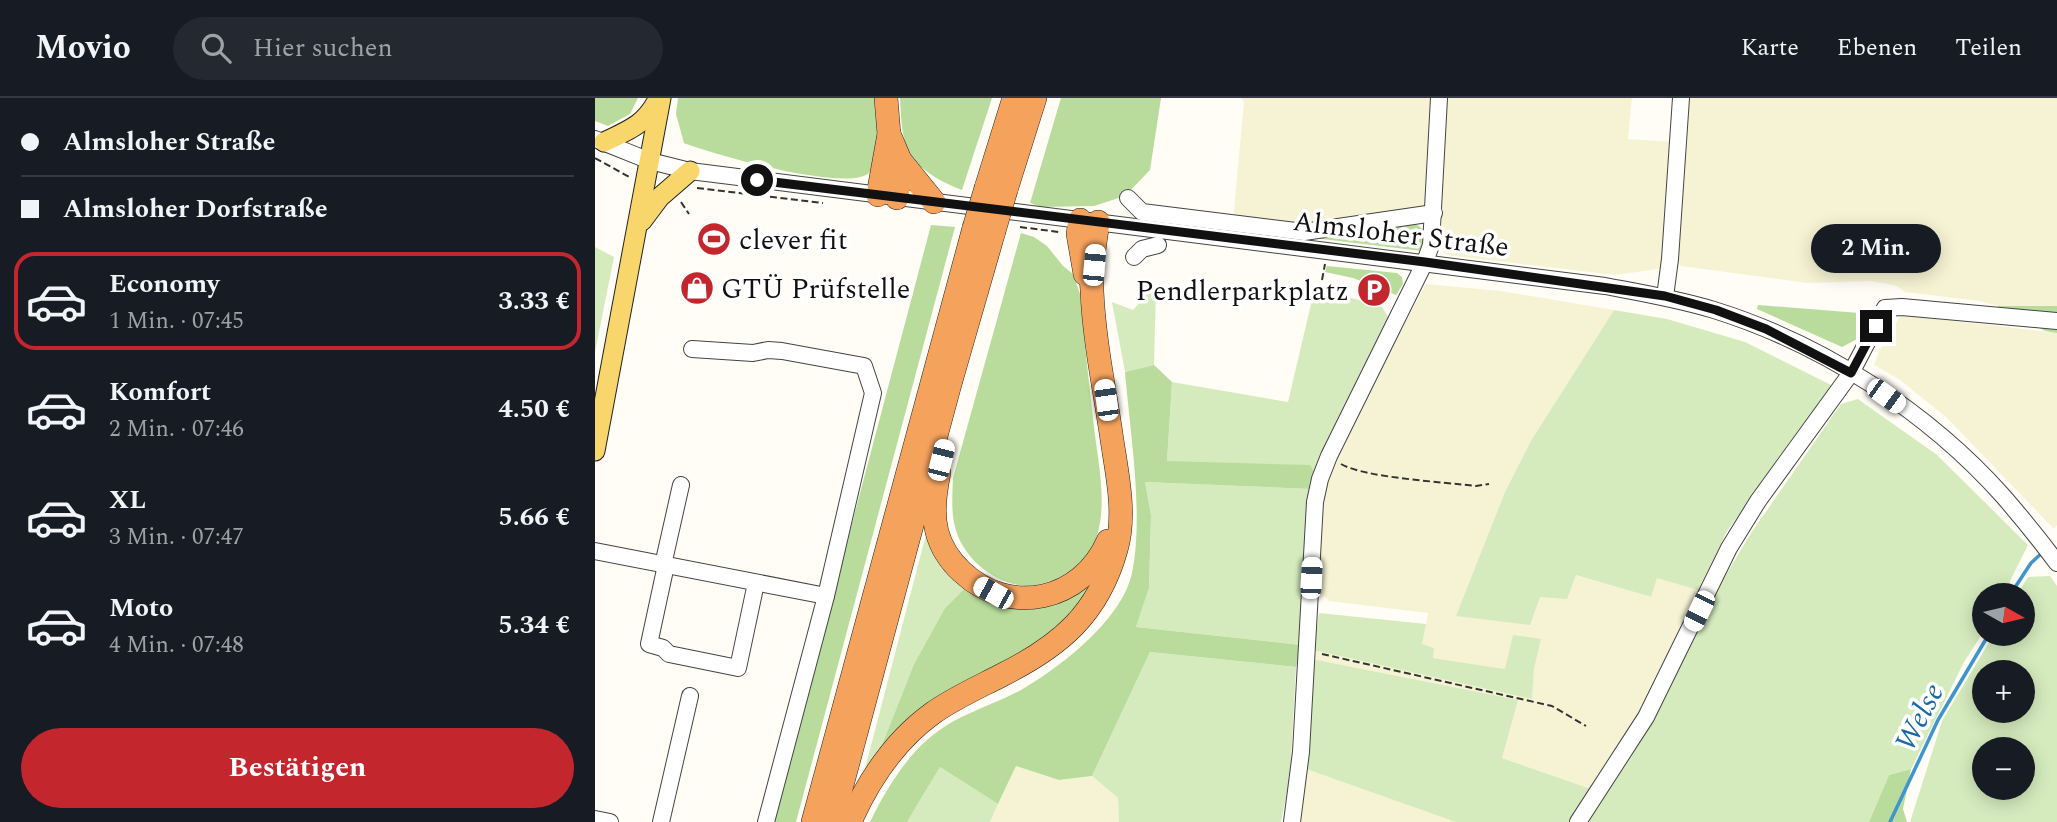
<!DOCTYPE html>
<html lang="de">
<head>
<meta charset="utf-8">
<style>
  :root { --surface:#171b24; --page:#242831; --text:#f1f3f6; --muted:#9ea1a6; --line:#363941; --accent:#c4262e }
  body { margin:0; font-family:Spectral,serif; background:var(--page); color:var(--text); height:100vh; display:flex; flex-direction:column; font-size:26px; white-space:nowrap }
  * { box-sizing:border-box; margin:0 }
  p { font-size:23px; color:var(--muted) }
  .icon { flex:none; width:38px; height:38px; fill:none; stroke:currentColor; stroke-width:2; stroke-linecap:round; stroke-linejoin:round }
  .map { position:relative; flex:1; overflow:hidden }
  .side { display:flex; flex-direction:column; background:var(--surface); width:595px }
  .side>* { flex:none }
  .banner { display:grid; align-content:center; height:154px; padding:0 21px; background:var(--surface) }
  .needle { width:46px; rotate:98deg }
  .controls { position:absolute; left:1377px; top:485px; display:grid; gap:14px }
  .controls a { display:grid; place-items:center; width:63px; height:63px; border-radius:50%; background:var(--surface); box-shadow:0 4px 18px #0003; font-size:35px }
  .end { position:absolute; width:32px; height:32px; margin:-16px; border:9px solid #111; background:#fff; box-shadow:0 0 0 4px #fff }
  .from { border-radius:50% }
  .bubble { position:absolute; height:49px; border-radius:24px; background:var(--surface); box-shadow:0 4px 18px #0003; font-size:23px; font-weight:700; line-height:49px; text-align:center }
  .car { position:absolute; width:21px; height:42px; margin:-21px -10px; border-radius:9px; box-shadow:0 0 5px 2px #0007; background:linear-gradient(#fff 24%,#345 0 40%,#fff 0 76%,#345 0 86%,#fff 0) }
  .banner b { display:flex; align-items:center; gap:24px; height:66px; font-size:26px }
  .banner b+b { border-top:2px solid var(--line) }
  .banner i { width:18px; height:18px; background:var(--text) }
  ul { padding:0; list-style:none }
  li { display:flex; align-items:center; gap:21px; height:98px; margin:0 14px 10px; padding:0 7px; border:4px solid transparent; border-radius:21px }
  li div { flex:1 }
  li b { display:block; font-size:26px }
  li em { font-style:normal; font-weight:700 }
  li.selected { border-color:var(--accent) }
  li>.icon { width:63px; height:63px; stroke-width:1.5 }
  .button { display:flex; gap:14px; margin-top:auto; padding:14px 21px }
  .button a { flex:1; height:80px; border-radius:42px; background:var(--accent); color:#fff; font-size:28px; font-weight:700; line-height:80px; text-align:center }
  header { display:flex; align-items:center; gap:42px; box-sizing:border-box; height:98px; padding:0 35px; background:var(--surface); border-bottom:2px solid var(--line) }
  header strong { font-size:33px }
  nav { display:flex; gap:38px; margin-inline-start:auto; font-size:24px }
  .search { width:490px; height:63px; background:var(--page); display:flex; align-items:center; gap:18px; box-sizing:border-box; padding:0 24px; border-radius:38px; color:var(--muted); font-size:26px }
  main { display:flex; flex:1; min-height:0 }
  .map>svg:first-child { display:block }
  .farmland { fill:#f6f3d4 }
  .green { fill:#d5ebbd; fill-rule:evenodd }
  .forest { fill:#b9dc9c }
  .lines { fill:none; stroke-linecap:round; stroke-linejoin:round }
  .stream { stroke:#3f96cf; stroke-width:3.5 }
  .minor-casing { stroke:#444; stroke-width:18 }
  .major-casing { stroke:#222; stroke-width:21 }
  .highway-casing { stroke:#222; stroke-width:24 }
  .path { stroke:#333; stroke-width:2; stroke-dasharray:7 3.5; stroke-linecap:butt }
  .minor { stroke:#fff; stroke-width:16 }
  .major { stroke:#f9d66b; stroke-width:19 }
  .highway { stroke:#f5a25d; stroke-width:23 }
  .highway-bridge-casing { stroke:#222; stroke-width:24; stroke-linecap:butt }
  .highway-bridge { stroke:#f5a25d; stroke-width:23 }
  .route { stroke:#111; stroke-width:9 }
  .labels { text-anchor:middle; stroke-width:7; stroke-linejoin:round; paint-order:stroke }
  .street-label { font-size:28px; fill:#111; stroke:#fff }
  .poi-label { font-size:28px; fill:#111; stroke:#fff; text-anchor:start }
  .water-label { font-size:30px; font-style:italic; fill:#1768a6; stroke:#fff }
</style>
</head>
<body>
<header>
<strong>Movio</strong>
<div class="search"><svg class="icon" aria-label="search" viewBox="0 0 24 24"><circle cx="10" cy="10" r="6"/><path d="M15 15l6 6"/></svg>Hier suchen</div>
<nav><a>Karte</a><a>Ebenen</a><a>Teilen</a></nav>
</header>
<main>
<section class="side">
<div class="banner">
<b><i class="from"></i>Almsloher Straße</b>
<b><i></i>Almsloher Dorfstraße</b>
</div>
<ul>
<li class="selected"><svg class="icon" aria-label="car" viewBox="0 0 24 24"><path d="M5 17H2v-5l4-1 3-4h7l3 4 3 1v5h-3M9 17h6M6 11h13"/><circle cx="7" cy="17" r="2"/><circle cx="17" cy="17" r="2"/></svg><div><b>Economy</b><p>1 Min. · 07:45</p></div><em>3.33 €</em></li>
<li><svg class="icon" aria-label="car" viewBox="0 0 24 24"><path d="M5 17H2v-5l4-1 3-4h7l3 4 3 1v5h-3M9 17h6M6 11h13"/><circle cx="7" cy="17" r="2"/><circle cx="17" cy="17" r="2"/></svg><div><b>Komfort</b><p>2 Min. · 07:46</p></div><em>4.50 €</em></li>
<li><svg class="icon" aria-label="car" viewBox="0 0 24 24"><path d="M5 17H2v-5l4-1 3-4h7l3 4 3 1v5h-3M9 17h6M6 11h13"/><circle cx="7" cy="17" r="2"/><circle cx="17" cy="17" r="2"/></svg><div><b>XL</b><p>3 Min. · 07:47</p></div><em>5.66 €</em></li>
<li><svg class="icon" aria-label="car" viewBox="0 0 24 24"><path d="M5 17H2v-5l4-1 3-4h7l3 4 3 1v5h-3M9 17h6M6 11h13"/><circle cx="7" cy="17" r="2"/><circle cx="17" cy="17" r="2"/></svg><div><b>Moto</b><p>4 Min. · 07:48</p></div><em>5.34 €</em></li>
</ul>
<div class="button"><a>Bestätigen</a></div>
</section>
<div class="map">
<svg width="1462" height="724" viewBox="0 0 1462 724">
  <rect width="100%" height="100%" fill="#fffdf5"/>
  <g class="farmland">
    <path d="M646,0H840L833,106L822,114L697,129L638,122L649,4Z"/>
    <path d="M850,0H1037L1033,41L1079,44L1071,170L1020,177L851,157L846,149Z"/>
    <path d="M1092,0H1462V208H1402L1385,203L1310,194L1302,188L1277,183L1212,185L1086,168L1081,163Z"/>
    <path d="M831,186L906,193L1019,212L937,343L910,394L862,518L945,499L981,477L1055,499L1062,479L1103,492L1049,610L999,692L907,660L922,602L717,561L718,552L937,601L939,570L946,541L910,571L838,560L827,546L833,515L734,503L720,490V448L732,382L742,353Z"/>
    <path d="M1306,217L1462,235V427L1459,431L1352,320L1305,282L1279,267L1284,253Z"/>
    <path d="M421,668L464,682L497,678L523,700L524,724H395Z"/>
    <path d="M711,671L851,720L861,724H701Z"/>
  </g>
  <g class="green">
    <path d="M0,149L19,159L0,254Z"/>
    <path d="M720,189L787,209L794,220L721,377L572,363L577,284L693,304Z"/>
    <path d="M561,190L559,267L530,274L517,204L538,212L554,194Z"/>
    <path d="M1019,212L1072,221L1150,244L1238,288L1132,433L1103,492L1062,480L1056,499L981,477L972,501L945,499L935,527L861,518L910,394L936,343Z"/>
    <path d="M1263,301L1342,357L1433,447L1408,497H1390L1389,533L1369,564L1316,671L1294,677L1274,724H993L1068,595L1096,535L1156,435L1246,306Z"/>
    <path d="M550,384L716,391L706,547L541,529L554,490L556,417Z"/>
    <path d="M334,425L370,490L350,510L319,566L281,662L266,686Z"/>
    <path d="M1455,478L1462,488V724H1315L1347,623L1399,536H1428V497H1422L1433,479ZM1390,574H1428V612H1390ZM1390,651H1428V690H1390Z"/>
    <path d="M724,515L831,526L827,546L839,550L838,560L910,571L918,537L946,541L939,571L937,601L718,552Z"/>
    <path d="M555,554L701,569L695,679L686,724H524L523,700L497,678Z"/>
    <path d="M717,561L923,602L907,660L999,692L978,724H861L711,671Z"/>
    <path d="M345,669L403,706L395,724H312Z"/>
  </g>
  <g class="forest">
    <path d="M0,0H43L35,16L13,28L0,23Z"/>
    <path d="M83,0H281C282,18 287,60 275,74C256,96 117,56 89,45L81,16Z"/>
    <path d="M305,0H397L367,92C349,85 324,73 314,54C306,39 306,16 305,0Z"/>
    <path d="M466,0H566L555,72L530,98L499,108L446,109L435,105Z"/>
    <path d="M821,126L829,132L830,144L827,153L719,140L727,135Z"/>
    <path d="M336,127L360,129L201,724H178Z"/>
    <path d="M426,135L439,139L452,148L468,168L478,176L485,196C489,241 494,285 499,329C503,365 513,406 501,441C491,469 453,492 423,487C401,483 379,467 368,448C355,427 357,404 358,380Z"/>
    <path d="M732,168L802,175L807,179L808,186L801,197L758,180L730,174Z"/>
    <path d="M1163,207L1277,216L1264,240L1247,249L1162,211Z"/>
    <path d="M1402,208H1462V235L1450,233Z"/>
    <path d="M559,267L577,284L572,363L715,367L721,377L716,391L550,384L556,417L554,490L541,529L706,547L701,569L555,554L497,678L464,682L421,668L403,706L345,669L312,724H275C292,689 316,650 349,629C375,612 405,605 431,589C469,566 527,521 537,475C549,417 535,334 530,274Z"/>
    <path d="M502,482L473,526L281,662L319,566L350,510L370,490L445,508L461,506Z"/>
    <path d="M1316,671L1308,711L1312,724H1274L1294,677Z"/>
  </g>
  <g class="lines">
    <g class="stream">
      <path d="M1415,497L1436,465L1448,454"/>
      <path d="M1295,724L1343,622L1394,536"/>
    </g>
    <g class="minor-casing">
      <g id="minor">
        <path d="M0,41L55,63L95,73L1010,188C1047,195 1083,201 1119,212C1228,246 1333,314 1408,398C1427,420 1445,442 1462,465"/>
        <path d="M533,100L547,114L709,134L839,115"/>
        <path d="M539,159L547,151L563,147"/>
        <path d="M1070,199L1075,161L1086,0"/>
        <path d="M97,251L158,255L173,252L187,253L269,268L278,295L231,498L171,724"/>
        <path d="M0,453L231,498"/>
        <path d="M68,467L86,387"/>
        <path d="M71,467L54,546L68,550L74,556L143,570L161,485"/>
        <path d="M0,721L15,724"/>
        <path d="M66,724L95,598"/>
        <path d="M697,724L706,654L720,404L725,381L734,358L830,164L836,147L844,0"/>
        <path d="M983,724L1051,619L1134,450L1163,403L1256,275L1290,210L1307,209L1462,223"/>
      </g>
    </g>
    <g class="major-casing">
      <g id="major">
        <path d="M9,44C34,32 50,27 63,1"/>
        <path d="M47,123L65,99L95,73"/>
        <path d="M0,353L66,0"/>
      </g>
    </g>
    <g class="highway-casing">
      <g id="highway">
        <path d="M294,36L305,62L339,104"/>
        <path d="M391,90L419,0"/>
        <path d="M411,92L440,0"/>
        <path d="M283,97L294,36L291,0"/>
        <path d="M302,100L305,62"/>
        <path d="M485,122L483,136L490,176"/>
        <path d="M344,375C340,394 337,415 342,434C346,449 355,463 367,474C415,519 487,503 513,443"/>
        <path d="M218,724L379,130"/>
        <path d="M237,724L355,286L399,133"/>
        <path d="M255,724C274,681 299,643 338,615C359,600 384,589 407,577C465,548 503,516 521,452C532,415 521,372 516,335C509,289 499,240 497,193C495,171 500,146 503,124"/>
      </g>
    </g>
    <g class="path">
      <path d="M0,60L36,80"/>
      <path d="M102,90L228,105"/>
      <path d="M86,104L94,116"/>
      <path d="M425,129L464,134"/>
      <path d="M727,182L730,166"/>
      <path d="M746,366C770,380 850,384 881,388L894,386"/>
      <path d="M727,556L957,608L991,628"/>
    </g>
    <use href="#minor" class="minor"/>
    <use href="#major" class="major"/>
    <use href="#highway" class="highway"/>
    <g class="highway-bridge-casing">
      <g id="highway-bridge">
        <path d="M379,130L391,90"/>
        <path d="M399,133L411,92"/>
      </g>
    </g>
    <use href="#highway-bridge" class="highway-bridge"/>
  </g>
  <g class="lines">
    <path class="route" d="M162,82L830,164L1070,198L1121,212L1171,231L1256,275L1281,228"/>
  </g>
  <defs>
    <g id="stadium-disc" transform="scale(1.75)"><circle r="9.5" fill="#c4262e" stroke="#fff"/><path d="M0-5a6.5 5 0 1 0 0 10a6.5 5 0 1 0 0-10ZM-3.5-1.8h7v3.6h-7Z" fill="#fff"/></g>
    <g id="shop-disc" transform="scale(1.75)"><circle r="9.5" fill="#c4262e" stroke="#fff"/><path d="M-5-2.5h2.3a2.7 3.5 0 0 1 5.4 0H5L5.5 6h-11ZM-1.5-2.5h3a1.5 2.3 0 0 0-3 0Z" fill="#fff"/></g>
    <g id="parking-disc" transform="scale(1.75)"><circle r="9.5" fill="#c4262e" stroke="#fff"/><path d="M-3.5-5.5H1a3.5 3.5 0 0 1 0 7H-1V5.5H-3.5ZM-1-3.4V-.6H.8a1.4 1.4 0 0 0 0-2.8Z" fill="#fff"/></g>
  </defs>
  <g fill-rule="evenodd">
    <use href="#stadium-disc" x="119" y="141"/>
    <use href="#shop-disc" x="102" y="190"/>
    <use href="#parking-disc" x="779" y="192"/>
  </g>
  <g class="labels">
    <g class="street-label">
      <text transform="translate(806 135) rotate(7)" y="10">Almsloher Straße</text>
    </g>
    <g class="poi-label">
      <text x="144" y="151">clever fit</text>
      <text x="126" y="200">GTÜ Prüfstelle</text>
      <text x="754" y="202" text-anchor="end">Pendlerparkplatz</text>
    </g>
    <g class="water-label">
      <text transform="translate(1324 619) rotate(-63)" y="10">Welse</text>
    </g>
  </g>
</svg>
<div class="controls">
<a><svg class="needle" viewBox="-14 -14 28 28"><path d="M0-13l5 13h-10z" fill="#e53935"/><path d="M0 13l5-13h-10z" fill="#9ea1a6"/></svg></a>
<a>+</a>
<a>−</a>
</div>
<i class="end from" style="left:162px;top:82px"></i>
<i class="end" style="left:1281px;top:228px"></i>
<div class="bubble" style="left:1216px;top:126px;width:130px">2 Min.</div>
<i class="car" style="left:499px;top:167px;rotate:5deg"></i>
<i class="car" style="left:1291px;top:298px;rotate:126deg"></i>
<i class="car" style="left:511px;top:302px;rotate:352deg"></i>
<i class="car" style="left:346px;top:362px;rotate:14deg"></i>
<i class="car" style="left:716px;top:480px;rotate:3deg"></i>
<i class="car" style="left:398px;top:495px;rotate:299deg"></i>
<i class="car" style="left:1104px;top:513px;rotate:206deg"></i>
</div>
</main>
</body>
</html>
